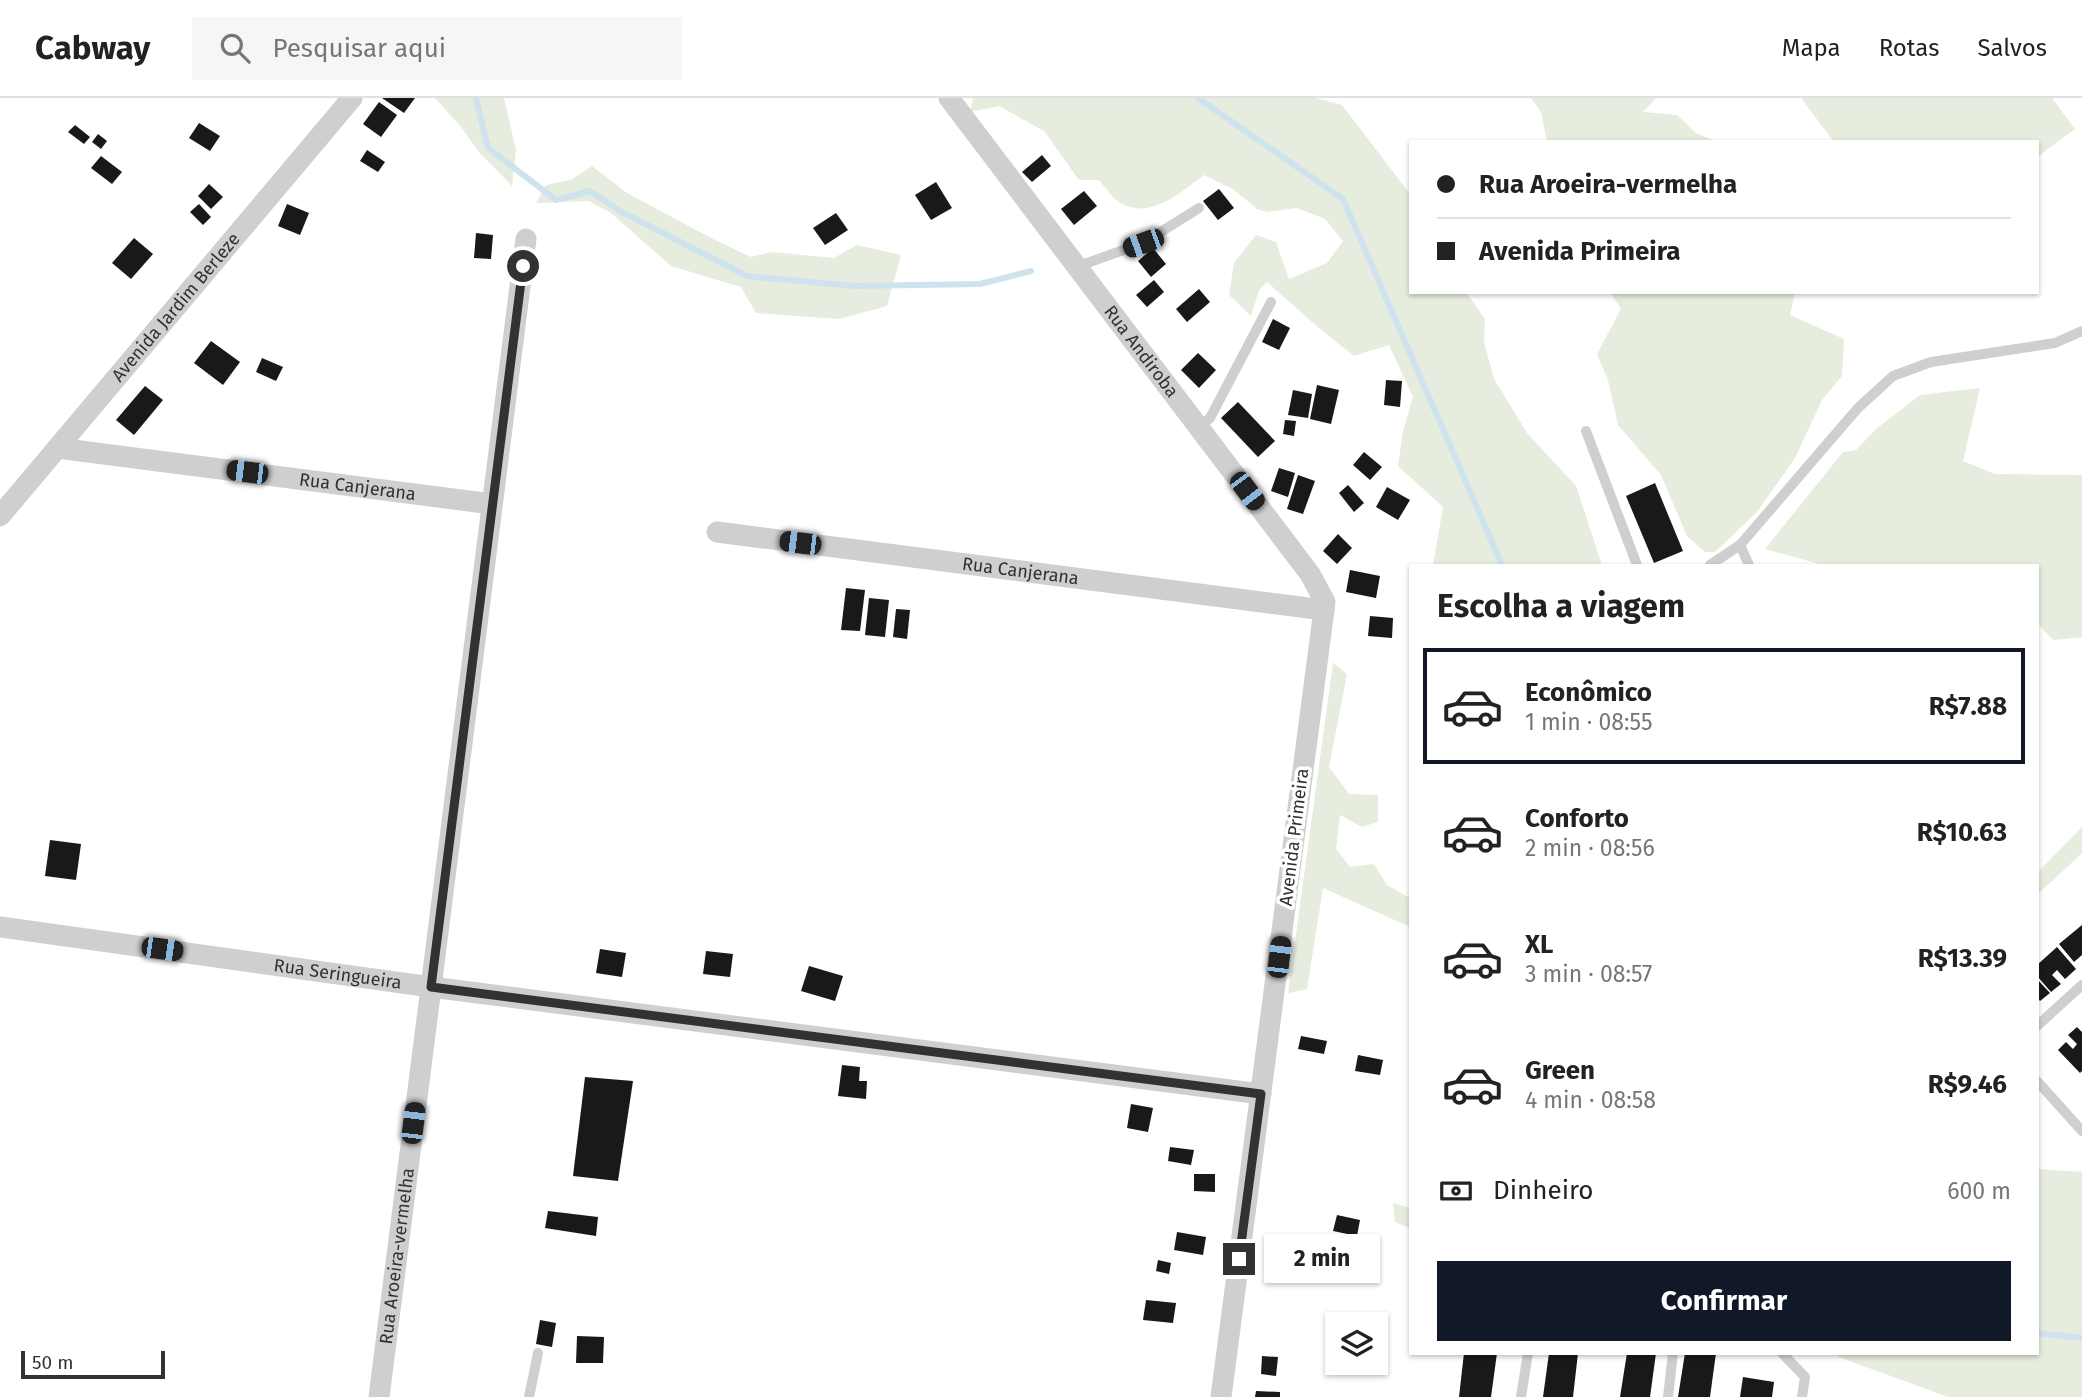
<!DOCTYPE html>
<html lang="pt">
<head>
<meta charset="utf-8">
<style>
  :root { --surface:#fff; --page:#f6f6f6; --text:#222; --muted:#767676; --line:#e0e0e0; --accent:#111827 }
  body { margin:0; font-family:"Fira Sans",sans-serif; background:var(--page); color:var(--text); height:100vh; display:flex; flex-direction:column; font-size:26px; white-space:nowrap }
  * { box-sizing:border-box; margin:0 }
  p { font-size:23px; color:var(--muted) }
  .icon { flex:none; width:38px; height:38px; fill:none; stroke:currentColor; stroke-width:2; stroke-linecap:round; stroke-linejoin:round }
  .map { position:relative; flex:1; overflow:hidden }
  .details { position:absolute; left:1409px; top:466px; width:630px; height:791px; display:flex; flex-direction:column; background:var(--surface); border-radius:0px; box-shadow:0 2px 5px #0004 }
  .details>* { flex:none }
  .guide { position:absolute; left:1409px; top:42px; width:630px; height:154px; border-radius:0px; box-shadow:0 2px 5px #0004; display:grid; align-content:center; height:154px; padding:0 28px; background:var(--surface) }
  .tools { position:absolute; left:1325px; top:1214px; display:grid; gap:14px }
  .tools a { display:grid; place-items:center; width:63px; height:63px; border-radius:0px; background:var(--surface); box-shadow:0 2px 5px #0004; font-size:35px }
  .scale { position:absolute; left:21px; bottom:18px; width:144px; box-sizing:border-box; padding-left:7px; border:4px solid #323232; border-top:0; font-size:19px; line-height:24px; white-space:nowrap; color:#323232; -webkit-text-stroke:5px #fff; paint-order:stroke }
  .end { position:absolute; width:32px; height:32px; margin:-16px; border:9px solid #323232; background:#fff; box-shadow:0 0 0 4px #fff }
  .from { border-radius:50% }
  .bubble { position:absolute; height:49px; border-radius:0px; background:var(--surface); box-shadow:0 2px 5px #0004; font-size:23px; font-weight:700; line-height:49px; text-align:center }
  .car { position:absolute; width:21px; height:42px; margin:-21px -10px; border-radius:9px; box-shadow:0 0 5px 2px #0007; background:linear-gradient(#222 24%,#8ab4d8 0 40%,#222 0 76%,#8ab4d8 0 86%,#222 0) }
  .guide b { display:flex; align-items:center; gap:24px; height:66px; font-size:26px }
  .guide b+b { border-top:2px solid var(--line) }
  .guide i { width:18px; height:18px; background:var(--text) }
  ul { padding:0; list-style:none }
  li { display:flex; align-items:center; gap:21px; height:116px; margin:0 14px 10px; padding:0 14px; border:4px solid transparent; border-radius:0px }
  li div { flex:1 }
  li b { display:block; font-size:26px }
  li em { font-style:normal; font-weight:700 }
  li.on { border-color:var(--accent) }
  li>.icon { width:63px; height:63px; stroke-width:1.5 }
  h2 { padding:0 28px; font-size:32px; line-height:84px }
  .pay { display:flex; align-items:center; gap:18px; height:77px; padding:0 28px; font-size:26px }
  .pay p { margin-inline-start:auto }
  .button { display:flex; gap:14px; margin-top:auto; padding:14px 28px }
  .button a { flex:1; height:80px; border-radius:0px; background:var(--accent); color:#fff; font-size:28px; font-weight:700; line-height:80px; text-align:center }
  header { display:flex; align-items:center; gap:42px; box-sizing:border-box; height:98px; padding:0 35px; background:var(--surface); border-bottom:2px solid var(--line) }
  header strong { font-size:33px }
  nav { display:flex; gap:38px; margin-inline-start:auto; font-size:24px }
  .search { width:490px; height:63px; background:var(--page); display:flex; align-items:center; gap:18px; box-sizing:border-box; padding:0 24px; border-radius:0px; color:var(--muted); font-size:26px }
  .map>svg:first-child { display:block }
  .green { fill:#e6ecde }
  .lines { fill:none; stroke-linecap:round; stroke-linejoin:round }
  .stream { stroke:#cee3ee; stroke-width:6 }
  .building { fill:#191919 }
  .lane { stroke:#cfcfcf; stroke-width:10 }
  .street { stroke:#cfcfcf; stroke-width:21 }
  .route { stroke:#323232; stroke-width:9 }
  .labels { text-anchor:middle; stroke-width:7; stroke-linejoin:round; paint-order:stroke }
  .street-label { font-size:18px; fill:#323232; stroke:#fff }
</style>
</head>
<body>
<header>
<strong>Cabway</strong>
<div class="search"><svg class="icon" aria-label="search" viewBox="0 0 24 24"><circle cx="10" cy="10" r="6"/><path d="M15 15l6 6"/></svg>Pesquisar aqui</div>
<nav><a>Mapa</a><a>Rotas</a><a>Salvos</a></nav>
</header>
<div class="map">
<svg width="2082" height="1299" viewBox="0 0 2082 1299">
  <rect width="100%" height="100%" fill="#fff"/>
  <g class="green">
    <path d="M435,0H504L516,52L512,88L479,54L461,29Z"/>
    <path d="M973,0H1315L1342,7L1410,96V194H1466L1485,221L1484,244L1494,281L1527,335L1576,388L1602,467H1433L1443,409L1398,368L1403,333L1413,299L1389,247L1354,258L1319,230L1267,184L1259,192L1251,218L1229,197L1234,165L1256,137L1276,144L1289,181L1327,165L1343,143L1325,121L1297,110L1267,114L1257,111L1233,91L1204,77C1181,94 1152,121 1122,106C1113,101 1105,89 1099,82H1079L1044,33L999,8L970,14Z"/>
    <path d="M1531,0H1656L1643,14L1677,17L1696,35L1718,44H1547L1541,14Z"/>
    <path d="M1801,0H2052L2075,31L2037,59V44H1834Z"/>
    <path d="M592,68L627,95L713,141L751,159L772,154L834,160L857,147L901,157L887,208L839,221L756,215L741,189L671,168L611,115L589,103L536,105L546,87L571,82Z"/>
    <path d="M1610,194H1795L1790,217L1844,241L1842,278L1822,302L1795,360L1757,414L1715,454H1705L1687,438L1661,377L1618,327L1608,282L1597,256L1621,211Z"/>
    <path d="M1980,290L1963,363L1995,376L2082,377V539L2053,542L2037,525V467H1823L1765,451L1843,354L1856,352L1876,331L1920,297Z"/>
    <path d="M1333,565L1347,576L1329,669L1349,696L1378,697V724L1362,729L1340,717L1336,751L1350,769L1374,766L1387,787L1410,800V829L1323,790L1307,891L1288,895Z"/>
    <path d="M2082,729V755L2037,797V775Z"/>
    <path d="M2037,1071L2082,1074V1299H1948L1839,1259L1835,1255H2037Z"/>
    <path d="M1393,1105L1410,1110V1130L1395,1124Z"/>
  </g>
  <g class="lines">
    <g class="stream">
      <path d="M476,0L488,50L556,102L590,93L620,113L747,178L855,188L980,186L1031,173"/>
      <path d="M1198,0L1343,101L1502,467"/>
      <path d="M2037,1235L2082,1240"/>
    </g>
  </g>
  <g class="building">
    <path d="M382,0H415L404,15Z"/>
    <path d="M379,4L397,17L381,39L363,26Z"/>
    <path d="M199,25L220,38L210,53L189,40Z"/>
    <path d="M75,27L90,39L84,46L68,34Z"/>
    <path d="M98,36L107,43L101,51L92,44Z"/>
    <path d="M367,52L385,64L378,74L360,63Z"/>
    <path d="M1042,57L1051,68L1032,84L1022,74Z"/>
    <path d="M101,58L122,74L112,86L91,70Z"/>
    <path d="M936,84L952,110L931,122L915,97Z"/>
    <path d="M209,86L223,99L211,111L198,98Z"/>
    <path d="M1219,91L1234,110L1218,122L1203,103Z"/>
    <path d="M1084,93L1097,108L1074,127L1061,111Z"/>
    <path d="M199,106L211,119L203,127L190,114Z"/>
    <path d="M287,106L309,115L300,137L278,128Z"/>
    <path d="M836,115L848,132L825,147L813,130Z"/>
    <path d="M476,135L493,137L491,161L474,160Z"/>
    <path d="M134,140L153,156L131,181L112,165Z"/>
    <path d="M1153,150L1166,166L1151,179L1138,163Z"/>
    <path d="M1154,182L1164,194L1147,209L1136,197Z"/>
    <path d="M1199,191L1210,204L1187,224L1176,211Z"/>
    <path d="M1273,221L1290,230L1279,252L1262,244Z"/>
    <path d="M211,243L240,264L223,287L194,265Z"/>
    <path d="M1198,255L1216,272L1199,290L1181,272Z"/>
    <path d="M262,260L283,269L276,283L256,274Z"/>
    <path d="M1386,282L1402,283L1400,309L1384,307Z"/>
    <path d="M1317,287L1339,292L1331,326L1310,321Z"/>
    <path d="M145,288L163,302L134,337L116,322Z"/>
    <path d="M1293,292L1312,296L1308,320L1288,317Z"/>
    <path d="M1238,304L1275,343L1258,359L1221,320Z"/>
    <path d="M1285,322L1296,323L1294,338L1283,336Z"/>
    <path d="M1364,354L1382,369L1370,382L1353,367Z"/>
    <path d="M1279,370L1295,375L1288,399L1271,393Z"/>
    <path d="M1298,377L1315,383L1303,416L1287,411Z"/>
    <path d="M1655,385L1683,453L1654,465L1626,398Z"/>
    <path d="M1348,387L1364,405L1354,414L1339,395Z"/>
    <path d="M1387,389L1410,402L1398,422L1376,409Z"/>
    <path d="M1338,436L1352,450L1337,466L1323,453Z"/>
    <path d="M1350,472L1380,478L1376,500L1346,494Z"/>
    <path d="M846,490L865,492L860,533L841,532Z"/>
    <path d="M869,500L889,502L885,539L865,537Z"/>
    <path d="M896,511L910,512L907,541L893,539Z"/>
    <path d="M1370,518L1393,520L1392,540L1368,538Z"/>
    <path d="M50,742L81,746L76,782L45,778Z"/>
    <path d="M2082,827V857L2074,864L2059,846Z"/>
    <path d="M2057,849L2076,871L2065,881L2057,872L2052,877L2061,886L2051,894L2037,878V867Z"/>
    <path d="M600,851L626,855L622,879L596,875Z"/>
    <path d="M706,853L733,856L730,879L703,876Z"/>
    <path d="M809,868L843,878L835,903L801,893Z"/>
    <path d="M2037,881L2050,895L2040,903L2037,899Z"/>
    <path d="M2077,929L2082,934V973L2080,975L2058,952L2066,944L2073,951L2077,946L2068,937Z"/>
    <path d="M1301,938L1327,943L1324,956L1298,951Z"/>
    <path d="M1358,957L1383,962L1380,977L1355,973Z"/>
    <path d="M842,967L860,969L859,983H867L866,1001L838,998Z"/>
    <path d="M585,979L633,983L618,1083L573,1078Z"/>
    <path d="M1131,1006L1153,1010L1148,1034L1127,1030Z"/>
    <path d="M1170,1049L1194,1052L1191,1067L1168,1063Z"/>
    <path d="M1194,1076H1215V1094L1194,1093Z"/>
    <path d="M548,1113L598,1119L596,1138L545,1130Z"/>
    <path d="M1337,1117L1360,1122L1357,1138L1333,1133Z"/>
    <path d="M1177,1134L1206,1139L1203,1157L1174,1152Z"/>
    <path d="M1158,1162L1171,1165L1169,1176L1156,1173Z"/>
    <path d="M1146,1202L1176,1205L1173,1225L1143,1222Z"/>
    <path d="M540,1222L556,1225L552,1249L536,1246Z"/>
    <path d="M577,1238L604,1239L603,1265H576Z"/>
    <path d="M1464,1255H1497L1491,1299H1459Z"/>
    <path d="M1549,1255H1578L1573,1299H1543Z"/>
    <path d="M1627,1255H1656L1650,1299H1620Z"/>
    <path d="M1685,1255H1716L1710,1299H1678Z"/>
    <path d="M1262,1258L1278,1259L1276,1278L1261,1276Z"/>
    <path d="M1743,1279L1774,1284L1772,1299H1740Z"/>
    <path d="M1256,1293L1280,1294V1299H1255Z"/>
  </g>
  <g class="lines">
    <g class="lane">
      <path d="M1076,169L1143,145L1199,110"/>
      <path d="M1199,330L1210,320L1271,204"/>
      <path d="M1586,333L1637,467"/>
      <path d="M1740,447L1749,467"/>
      <path d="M1710,467L1740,447L1858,310L1893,278L1931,264L2055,245L2082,233"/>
      <path d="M2037,928L2082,887"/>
      <path d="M2037,983L2082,1033"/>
      <path d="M1782,1255L1805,1279L1802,1299"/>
      <path d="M529,1299L538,1255"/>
      <path d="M1521,1299L1528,1255"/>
      <path d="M1668,1299L1673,1255"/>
    </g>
    <g class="street">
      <path id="s1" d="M949,0L1310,476L1325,504L1221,1299"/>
      <path id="s2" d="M57,350L492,406"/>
      <path id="s3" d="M0,418L352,0"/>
      <path id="s4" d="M717,434L1324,512"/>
      <path id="s5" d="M0,829L431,889L1261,996"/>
      <path id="s6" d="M379,1299L526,141"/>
    </g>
  </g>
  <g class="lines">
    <path class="route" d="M523,168L431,889L1261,996L1239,1161"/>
  </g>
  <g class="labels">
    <g class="street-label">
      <text dy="6" stroke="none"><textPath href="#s3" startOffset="273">Avenida Jardim Berleze</textPath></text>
      <text dy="6" stroke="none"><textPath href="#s1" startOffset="318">Rua Andiroba</textPath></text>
      <text dy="6" stroke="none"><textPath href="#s2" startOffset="303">Rua Canjerana</textPath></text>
      <text dy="6" stroke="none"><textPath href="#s4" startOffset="306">Rua Canjerana</textPath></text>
      <text transform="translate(1294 739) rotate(-83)" y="6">Avenida Primeira</text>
      <text dy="6" stroke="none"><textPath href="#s5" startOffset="341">Rua Seringueira</textPath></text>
      <text dy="6" stroke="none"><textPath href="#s6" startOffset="142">Rua Aroeira-vermelha</textPath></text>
    </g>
  </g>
</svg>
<div class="tools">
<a><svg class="icon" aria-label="layers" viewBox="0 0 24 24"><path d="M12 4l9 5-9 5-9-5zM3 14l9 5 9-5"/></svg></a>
</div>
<div class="scale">50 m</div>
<i class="end from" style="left:523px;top:168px"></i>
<i class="end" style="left:1239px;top:1161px"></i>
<div class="bubble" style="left:1264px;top:1136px;width:116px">2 min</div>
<i class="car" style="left:1143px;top:145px;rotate:250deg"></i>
<i class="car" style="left:247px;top:374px;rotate:277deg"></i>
<i class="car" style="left:1247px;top:393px;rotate:143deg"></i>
<i class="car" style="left:800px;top:445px;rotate:277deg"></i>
<i class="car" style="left:162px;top:851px;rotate:98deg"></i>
<i class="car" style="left:1279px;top:859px;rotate:7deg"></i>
<i class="car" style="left:413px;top:1025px;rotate:7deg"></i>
<div class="guide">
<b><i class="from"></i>Rua Aroeira-vermelha</b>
<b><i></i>Avenida Primeira</b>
</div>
<section class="details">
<h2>Escolha a viagem</h2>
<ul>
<li class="on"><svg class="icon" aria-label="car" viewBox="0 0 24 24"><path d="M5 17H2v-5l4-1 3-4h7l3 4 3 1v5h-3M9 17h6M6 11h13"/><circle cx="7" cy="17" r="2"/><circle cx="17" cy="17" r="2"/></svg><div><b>Econômico</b><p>1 min · 08:55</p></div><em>R$7.88</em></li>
<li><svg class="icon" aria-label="car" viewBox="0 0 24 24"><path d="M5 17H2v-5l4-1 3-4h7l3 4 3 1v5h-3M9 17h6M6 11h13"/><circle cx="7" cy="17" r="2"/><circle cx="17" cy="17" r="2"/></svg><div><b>Conforto</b><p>2 min · 08:56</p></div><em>R$10.63</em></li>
<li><svg class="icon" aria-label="car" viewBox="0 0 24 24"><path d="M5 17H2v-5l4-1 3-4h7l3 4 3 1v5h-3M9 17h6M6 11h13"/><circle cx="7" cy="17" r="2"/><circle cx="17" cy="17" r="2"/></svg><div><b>XL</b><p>3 min · 08:57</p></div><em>R$13.39</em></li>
<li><svg class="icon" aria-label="car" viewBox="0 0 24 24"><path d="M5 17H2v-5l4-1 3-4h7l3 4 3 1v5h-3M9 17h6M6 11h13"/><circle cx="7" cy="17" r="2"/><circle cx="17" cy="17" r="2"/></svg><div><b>Green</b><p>4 min · 08:58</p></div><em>R$9.46</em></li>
</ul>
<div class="pay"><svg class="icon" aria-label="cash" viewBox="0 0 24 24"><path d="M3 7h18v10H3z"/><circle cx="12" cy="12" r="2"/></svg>Dinheiro<p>600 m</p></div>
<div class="button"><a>Confirmar</a></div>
</section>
</div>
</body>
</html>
